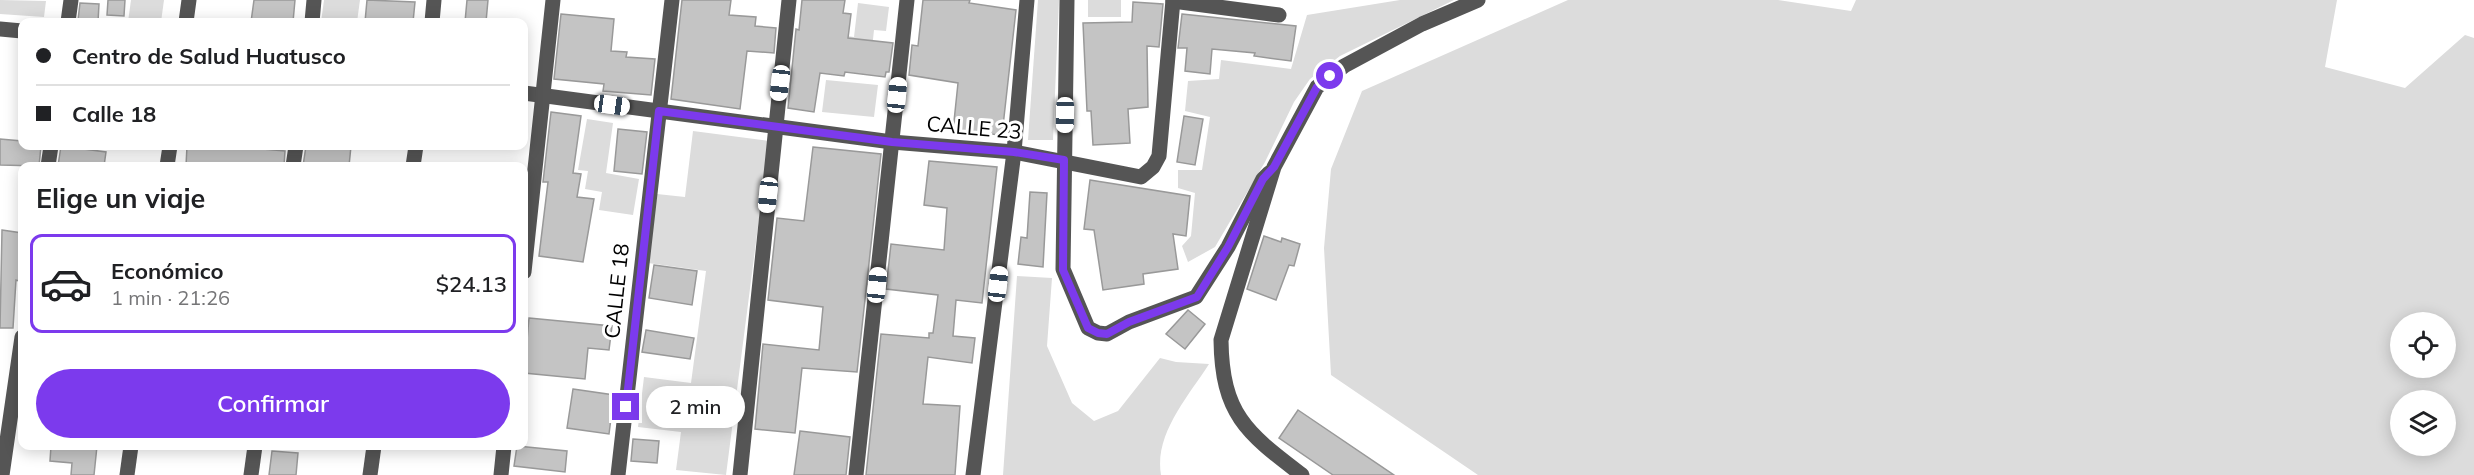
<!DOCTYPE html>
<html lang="es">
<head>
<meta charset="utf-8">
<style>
  :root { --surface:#fff; --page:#f6f6f6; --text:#202124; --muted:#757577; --line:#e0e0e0; --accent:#7c3aed }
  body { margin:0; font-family:Mulish,sans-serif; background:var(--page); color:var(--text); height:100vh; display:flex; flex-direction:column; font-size:22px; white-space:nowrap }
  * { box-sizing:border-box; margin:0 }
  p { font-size:20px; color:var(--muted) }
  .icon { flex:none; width:33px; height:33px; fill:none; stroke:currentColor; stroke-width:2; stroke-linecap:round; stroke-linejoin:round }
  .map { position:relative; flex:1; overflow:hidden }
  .drawer { position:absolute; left:18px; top:162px; width:510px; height:288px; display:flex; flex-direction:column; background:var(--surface); border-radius:12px; box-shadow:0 3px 15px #0003 }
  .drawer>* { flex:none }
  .top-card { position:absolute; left:18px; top:18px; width:510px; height:132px; border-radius:12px; box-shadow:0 3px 15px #0003; display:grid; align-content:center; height:132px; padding:0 18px; background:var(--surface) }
  .fabs { position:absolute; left:2390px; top:312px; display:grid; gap:12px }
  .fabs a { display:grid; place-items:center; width:66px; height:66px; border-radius:50%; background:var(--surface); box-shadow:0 3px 15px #0003; font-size:30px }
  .end { position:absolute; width:27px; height:27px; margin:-14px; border:8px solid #7c3aed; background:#fff; box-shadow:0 0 0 3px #fff }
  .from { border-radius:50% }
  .bubble { position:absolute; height:42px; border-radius:21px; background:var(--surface); box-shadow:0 3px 15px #0003; font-size:20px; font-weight:600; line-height:42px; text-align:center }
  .car { position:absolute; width:18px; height:36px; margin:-18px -9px; border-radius:8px; box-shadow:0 0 4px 2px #0007; background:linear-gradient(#fff 24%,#345 0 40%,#fff 0 76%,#345 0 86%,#fff 0) }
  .top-card b { display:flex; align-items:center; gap:21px; height:57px; font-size:22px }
  .top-card b+b { border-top:2px solid var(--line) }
  .top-card i { width:15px; height:15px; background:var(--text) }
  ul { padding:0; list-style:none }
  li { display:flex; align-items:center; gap:18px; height:99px; margin:0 12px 9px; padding:0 6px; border:3px solid transparent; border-radius:12px }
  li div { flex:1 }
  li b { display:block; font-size:22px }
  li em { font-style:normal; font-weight:600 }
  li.current { border-color:var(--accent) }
  li>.icon { width:54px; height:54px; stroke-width:1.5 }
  h2 { padding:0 18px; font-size:27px; line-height:72px }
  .button { display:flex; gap:12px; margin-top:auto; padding:12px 18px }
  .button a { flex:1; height:69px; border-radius:36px; background:var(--accent); color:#fff; font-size:24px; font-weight:600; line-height:69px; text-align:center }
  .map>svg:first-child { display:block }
  .green { fill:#dcdcdc; fill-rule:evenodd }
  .building { fill:#c4c4c4; stroke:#999; stroke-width:1.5 }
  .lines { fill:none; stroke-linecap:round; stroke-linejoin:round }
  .minor { stroke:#555; stroke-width:15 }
  .route { stroke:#7c3aed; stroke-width:8 }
  .labels { text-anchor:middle; stroke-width:6; stroke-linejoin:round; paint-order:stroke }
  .street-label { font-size:21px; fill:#000; stroke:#fff }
</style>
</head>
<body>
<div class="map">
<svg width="2474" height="475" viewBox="0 0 2474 475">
  <rect width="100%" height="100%" fill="#fff"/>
  <g class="green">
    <path d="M0,0L46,1L44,17L0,14Z"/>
    <path d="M131,0H164L161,22H128Z"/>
    <path d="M324,0H360L357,22H321Z"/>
    <path d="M1038,0H1059L1053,140H1028Z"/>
    <rect x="1088" y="0" width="33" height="17"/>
    <path d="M1400,0H1454L1340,56L1310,79L1294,102L1265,162L1215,247L1188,262L1182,246L1191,236L1195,193L1178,188V170H1202L1210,117L1185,111L1188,81L1219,79L1221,60L1291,69L1307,15Z"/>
    <path d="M1568,0H1778L1851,11L1856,0H2337L2325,67L2405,88L2465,35L2474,38V475H1478L1331,375L1324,248L1331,169L1362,91ZM2400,322H2445V368H2400ZM2400,400H2445V446H2400Z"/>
    <path d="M858,3L889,7L886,31L874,30L872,49L846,46L847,36L854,37Z"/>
    <path d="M826,80L878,85L874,117L822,112Z"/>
    <path d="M587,119L613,123L606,173L639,179L633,215L599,210L602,192L585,189L588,171L578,170Z"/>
    <path d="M693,131L769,141L726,475L676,470L681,432L638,427L644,377L691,383L706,271L648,263L657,194L685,197Z"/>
    <path d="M1017,276L1052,278L1047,346L1072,403L1094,421L1118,411L1160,358L1176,362L1209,364C1188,397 1154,434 1161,475H1003Z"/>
  </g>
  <g class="building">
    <path d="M108,0H125L124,16L107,15Z"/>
    <path d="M254,0H295L293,22H251Z"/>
    <path d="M367,0L415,2L413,22H365Z"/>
    <path d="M467,0H488L486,22H465Z"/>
    <path d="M682,0H731L729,15L756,17L755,26L776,28L774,53L747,51L740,109L671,99Z"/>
    <path d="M802,0H845L843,13L851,14L848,38L893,43L889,72H886L885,77L845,72L844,76L820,73L814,112L788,108L796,29L799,30Z"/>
    <path d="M923,0H970L969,3L1016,10L1002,135L953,131L958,83L909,75L912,45L918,46Z"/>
    <path d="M1133,2L1163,4L1159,47L1147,46L1148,107L1128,109L1130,143L1093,145L1091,111H1087L1083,23L1132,22Z"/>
    <path d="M80,3L99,4L98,22L78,20Z"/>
    <path d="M561,14L614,19L611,51L627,52L626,57L655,59L651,95L603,91L604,84L554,79Z"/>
    <path d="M1182,14L1296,26L1291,61L1254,56L1255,53L1212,49L1210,74L1185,71L1187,48H1178Z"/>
    <path d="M551,112L581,116L573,173L581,174L577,197L594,199L583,262L539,256L548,182H543Z"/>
    <path d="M1184,116L1203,119L1195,165L1177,162Z"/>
    <path d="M618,129L647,132L642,174L614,171Z"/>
    <path d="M0,139L22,141V146H41L39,166L0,165Z"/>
    <path d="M61,146L106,152L104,166H58Z"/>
    <path d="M187,146H227L285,151L284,166H186Z"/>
    <path d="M306,146H351L349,166H303Z"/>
    <path d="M813,147L881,154L857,372L802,368L795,433L755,429L763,344L819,350L823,307L768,300L777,218L804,221Z"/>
    <path d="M929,161L997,167L982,303L956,300L953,336L975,338L972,363L928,357L923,404L960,406L955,475H866L881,334L929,338V333H933L938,295L886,289L891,244L944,250L947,208L924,205Z"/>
    <path d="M1090,180L1190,196L1186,236L1173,234L1178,269L1143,274L1144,284L1103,290L1094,230L1084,229Z"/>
    <path d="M1030,192L1047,193L1043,267L1018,264L1021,237L1027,238Z"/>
    <path d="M2,230L22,233V257L19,281L16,280L13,328H0Z"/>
    <path d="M1264,236L1281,242L1282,238L1300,244L1294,266L1289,265L1276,300L1247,289Z"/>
    <path d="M654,265L697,271L692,305L649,298Z"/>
    <path d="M1188,310L1205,324L1185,349L1166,334Z"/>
    <path d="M529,318L612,326L609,350L588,348L585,379L524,373Z"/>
    <path d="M646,330L694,338L690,359L642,352Z"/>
    <path d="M573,389L614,395L609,434L567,428Z"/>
    <path d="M1298,410L1394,475H1333L1279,438Z"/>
    <path d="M800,431L850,437L846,475H794Z"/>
    <path d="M633,439L659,441L657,463L631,461Z"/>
    <path d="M51,446H97L94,475H71L72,463L50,461Z"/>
    <path d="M517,446L567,451L565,472L514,466Z"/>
    <path d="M272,451L298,453L296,475H269Z"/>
  </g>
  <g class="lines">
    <g class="minor">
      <path d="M1067,0L1063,269L1088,328L1098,333L1107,334L1129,322L1196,297L1228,247L1263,179L1269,173"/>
      <path d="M1173,1L1279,15"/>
      <path d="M68,22L71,0"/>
      <path d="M186,22L189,0"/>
      <path d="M312,22L314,0"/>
      <path d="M432,22L434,0"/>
      <path d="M0,29L22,31"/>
      <path d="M524,93L892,142L1014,152L1141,177L1153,167L1159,156L1173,0"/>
      <path d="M48,166L51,146"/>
      <path d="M167,166L170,146"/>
      <path d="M293,166L296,146"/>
      <path d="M413,166L416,146"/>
      <path d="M524,272L553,0"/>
      <path d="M2,475L22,337"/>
      <path d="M127,475L131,446"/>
      <path d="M251,475L255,446"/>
      <path d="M370,475L374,446"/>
      <path d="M501,475L504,446"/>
      <path d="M618,475L672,0"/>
      <path d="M740,475L789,0"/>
      <path d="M856,475L907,0"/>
      <path d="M973,475L1014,152L1027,0"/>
      <path d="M1302,475C1247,433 1222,415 1221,340L1274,167L1317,87L1344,66L1422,24L1478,0"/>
    </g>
  </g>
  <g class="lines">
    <path class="route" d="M626,407L659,111L892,142L1014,152L1064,160L1063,270L1088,328L1098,333L1107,334L1129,322L1197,297L1228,247L1263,179L1274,167L1317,87L1330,76"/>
  </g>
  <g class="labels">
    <g class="street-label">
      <text transform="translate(974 128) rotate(5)" y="7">CALLE 23</text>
      <text transform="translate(617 291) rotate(-84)" y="7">CALLE 18</text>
    </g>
  </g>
</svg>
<div class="fabs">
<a><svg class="icon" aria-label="locate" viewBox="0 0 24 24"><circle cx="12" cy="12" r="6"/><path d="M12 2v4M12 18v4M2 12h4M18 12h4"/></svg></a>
<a><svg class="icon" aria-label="layers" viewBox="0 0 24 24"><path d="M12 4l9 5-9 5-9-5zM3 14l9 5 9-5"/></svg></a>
</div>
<i class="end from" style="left:1330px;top:76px"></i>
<i class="end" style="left:626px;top:407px"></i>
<div class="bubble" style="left:646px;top:386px;width:99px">2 min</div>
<i class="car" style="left:780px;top:83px;rotate:187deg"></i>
<i class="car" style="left:897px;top:95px;rotate:6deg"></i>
<i class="car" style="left:612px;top:105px;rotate:98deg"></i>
<i class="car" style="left:1065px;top:115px;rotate:181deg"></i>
<i class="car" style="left:768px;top:195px;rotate:186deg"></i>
<i class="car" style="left:998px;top:284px;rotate:7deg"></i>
<i class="car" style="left:877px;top:285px;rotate:6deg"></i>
<div class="top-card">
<b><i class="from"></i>Centro de Salud Huatusco</b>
<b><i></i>Calle 18</b>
</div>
<section class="drawer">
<h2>Elige un viaje</h2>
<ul>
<li class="current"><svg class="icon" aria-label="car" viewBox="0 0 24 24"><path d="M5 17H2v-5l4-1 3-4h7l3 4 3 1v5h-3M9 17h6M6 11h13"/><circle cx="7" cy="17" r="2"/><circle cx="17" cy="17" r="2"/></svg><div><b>Económico</b><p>1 min · 21:26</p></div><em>$24.13</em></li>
</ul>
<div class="button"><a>Confirmar</a></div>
</section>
</div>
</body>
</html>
